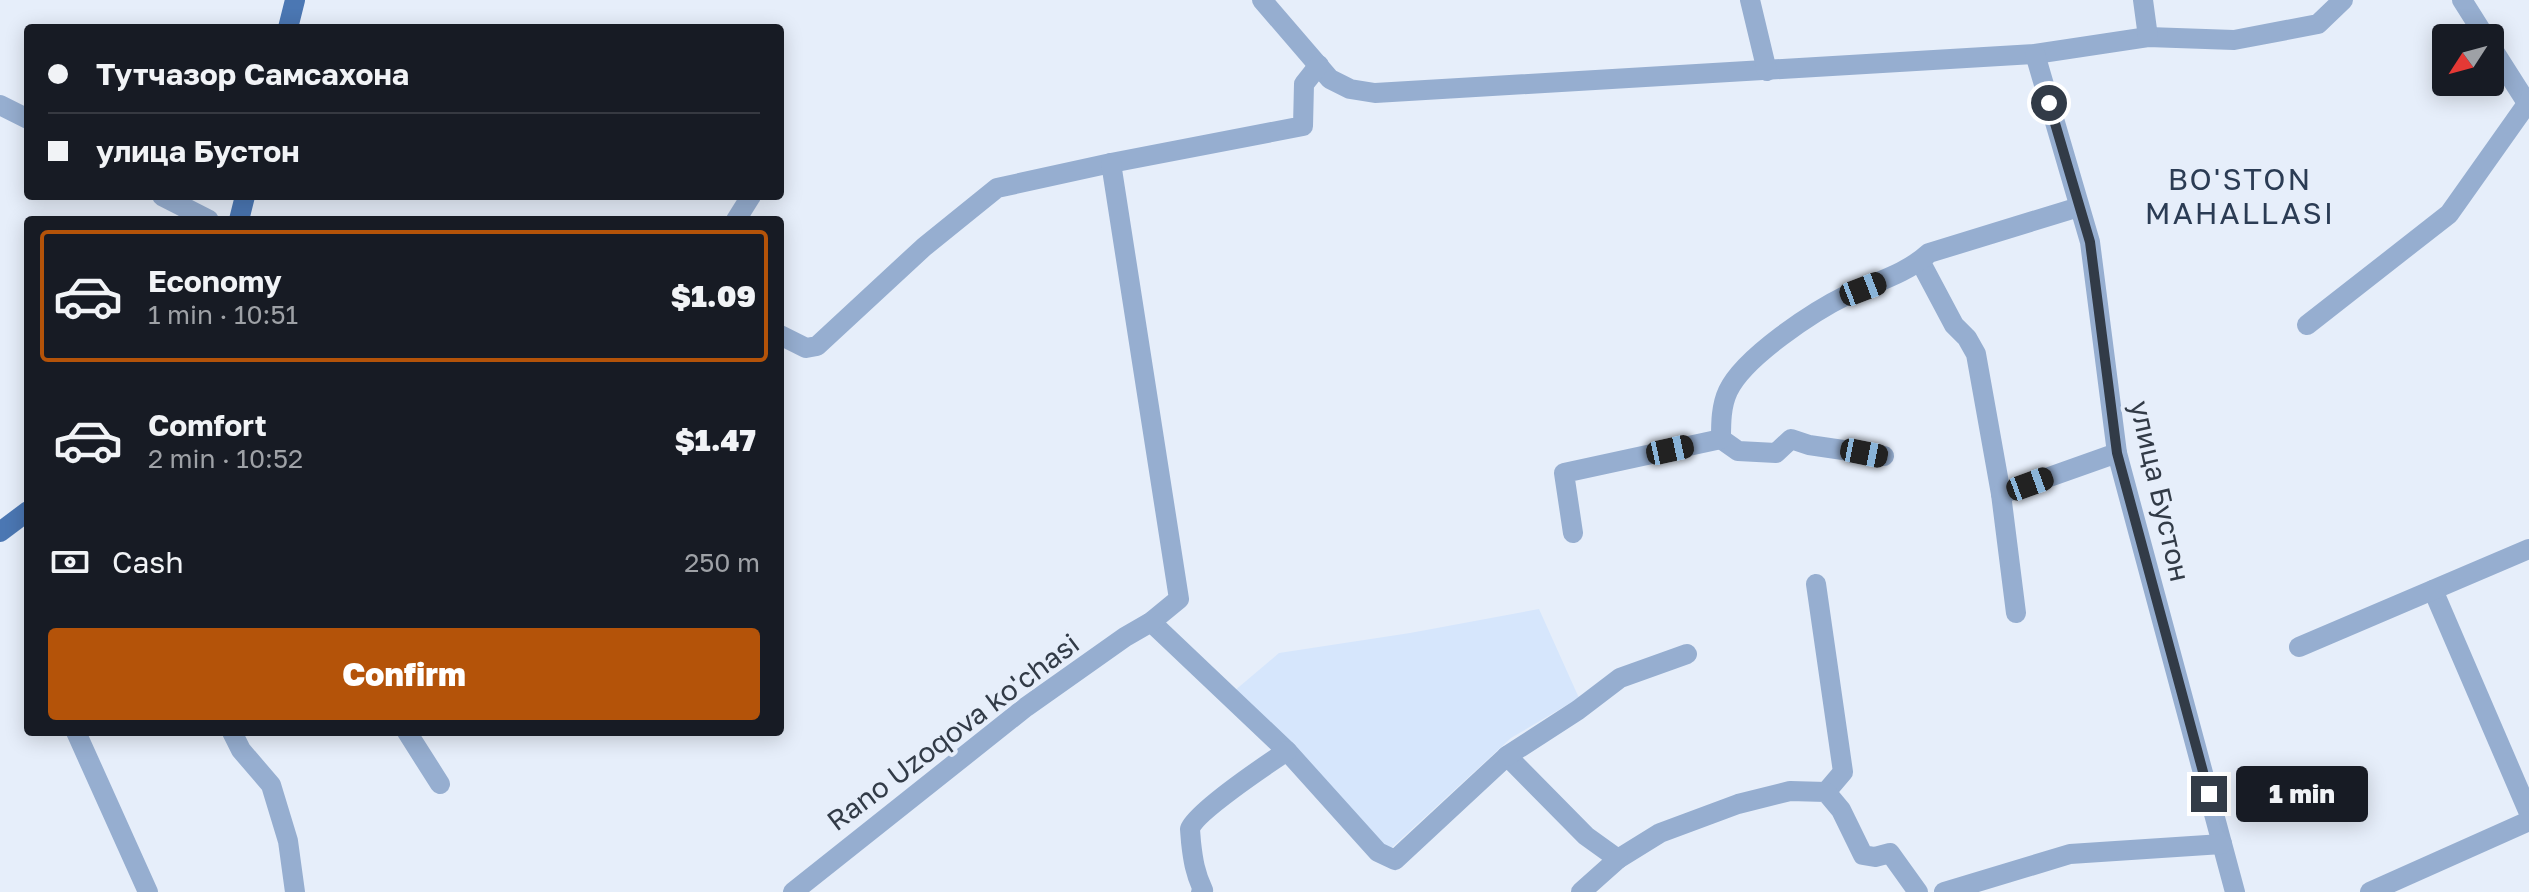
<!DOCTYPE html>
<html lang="en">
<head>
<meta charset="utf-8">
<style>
  :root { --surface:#171b24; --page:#242831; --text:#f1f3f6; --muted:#9ea1a6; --line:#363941; --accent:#b45309 }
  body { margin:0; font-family:"Golos Text",sans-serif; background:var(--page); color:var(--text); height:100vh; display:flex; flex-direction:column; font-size:30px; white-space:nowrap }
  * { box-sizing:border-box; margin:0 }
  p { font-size:26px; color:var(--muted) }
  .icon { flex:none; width:44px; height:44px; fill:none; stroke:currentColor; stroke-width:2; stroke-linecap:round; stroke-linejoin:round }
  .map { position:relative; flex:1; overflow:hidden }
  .side { position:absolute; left:24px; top:216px; width:760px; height:520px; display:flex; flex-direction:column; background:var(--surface); border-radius:8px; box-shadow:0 4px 20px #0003 }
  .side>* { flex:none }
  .hud { position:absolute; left:24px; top:24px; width:760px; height:176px; border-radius:8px; box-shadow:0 4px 20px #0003; display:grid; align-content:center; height:176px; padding:0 24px; background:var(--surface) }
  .needle { width:52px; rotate:234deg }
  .controls { position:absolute; left:2432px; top:24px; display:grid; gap:16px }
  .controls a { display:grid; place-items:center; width:72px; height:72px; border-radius:8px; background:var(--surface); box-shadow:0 4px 20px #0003; font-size:40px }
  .end { position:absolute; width:36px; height:36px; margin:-18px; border:10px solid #323b47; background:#fff; box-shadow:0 0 0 4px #fff }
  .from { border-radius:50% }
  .bubble { position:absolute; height:56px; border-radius:8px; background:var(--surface); box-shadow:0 4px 20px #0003; font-size:26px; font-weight:800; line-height:56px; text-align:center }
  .car { position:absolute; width:24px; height:48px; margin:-24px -12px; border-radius:10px; box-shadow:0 0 6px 2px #0007; background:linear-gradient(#222 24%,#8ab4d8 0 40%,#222 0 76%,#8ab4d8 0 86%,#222 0) }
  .hud b { display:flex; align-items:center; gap:28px; height:76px; font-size:30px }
  .hud b+b { border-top:2px solid var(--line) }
  .hud i { width:20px; height:20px; background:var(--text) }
  ul { padding:14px 0 0; list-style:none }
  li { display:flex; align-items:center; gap:24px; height:132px; margin:0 16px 12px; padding:0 8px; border:4px solid transparent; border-radius:8px }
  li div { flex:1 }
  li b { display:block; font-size:30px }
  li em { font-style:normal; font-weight:800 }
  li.on { border-color:var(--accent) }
  li>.icon { width:72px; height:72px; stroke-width:1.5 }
  .pay { display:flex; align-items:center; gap:20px; height:88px; padding:0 24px; font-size:30px }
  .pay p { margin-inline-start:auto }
  .action { display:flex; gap:16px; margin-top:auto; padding:16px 24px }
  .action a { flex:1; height:92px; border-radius:8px; background:var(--accent); color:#fff; font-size:32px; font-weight:800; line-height:92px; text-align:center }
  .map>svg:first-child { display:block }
  .built { fill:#d6e6fc }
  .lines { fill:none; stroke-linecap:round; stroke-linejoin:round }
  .minor { stroke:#96aed0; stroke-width:20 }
  .major { stroke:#4b77b3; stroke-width:20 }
  .route { stroke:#323b47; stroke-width:10 }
  .labels { text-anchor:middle; stroke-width:8; stroke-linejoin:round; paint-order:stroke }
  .street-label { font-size:28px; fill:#323b47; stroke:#e6eefa }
  .neighbourhood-label { font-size:30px; letter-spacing:2px; fill:#2b3c54; stroke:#e6eefa }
</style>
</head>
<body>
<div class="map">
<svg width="2529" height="892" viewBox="0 0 2529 892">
  <rect width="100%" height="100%" fill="#e6eefa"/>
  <path class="built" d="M1539,609L1579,698L1511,738L1388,851L1233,692L1279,653L1410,633Z"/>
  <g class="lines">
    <g class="minor">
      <path d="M1262,0L1330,79L1350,89L1375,93L2035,54L2148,37L2234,40L2318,24L2343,0"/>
      <path d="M1750,0L1767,71"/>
      <path d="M2143,0L2148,37"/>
      <path d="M2462,0L2486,38"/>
      <path d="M2490,45L2529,106"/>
      <path d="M2035,54L2090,242L2117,453L2235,892"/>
      <path d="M0,105L28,119"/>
      <path d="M162,196L209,220"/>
      <path d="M736,220L751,196"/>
      <path d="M1920,261L1954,325L1967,338L1976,354L2001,494L2016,613"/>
      <path d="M2307,325L2449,214L2529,101"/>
      <path d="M780,335L806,348L817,346L924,247L997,188L1111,163L1303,126L1304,84L1319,65"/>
      <path d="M1721,439L1738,451L1776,453L1791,439L1809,445L1884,456"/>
      <path d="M2001,494L2117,453"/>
      <path d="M1573,533L1564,473L1721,439C1721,423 1721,406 1728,391C1744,357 1814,311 1847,295C1875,282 1906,274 1929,253L2079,207"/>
      <path d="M1816,584L1843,772L1826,792"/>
      <path d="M2433,590L2529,813"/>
      <path d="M1151,622L1287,751L1378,852L1395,860L1507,756L1586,836L1618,859L1660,833L1738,804L1790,791L1826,792L1841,810L1863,855L1875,857L1890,853L1918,892"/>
      <path d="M2299,647L2529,549"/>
      <path d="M76,732L148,892"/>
      <path d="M232,732L241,750L271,785L288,841L295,892"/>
      <path d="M407,732L440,784"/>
      <path d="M1507,756L1578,710L1620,678L1687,654"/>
      <path d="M793,892L1026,707L1125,637L1151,622L1179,599L1111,163"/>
      <path d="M1201,892L1203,890C1195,873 1193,860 1191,842C1191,841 1190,830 1190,829C1195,812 1269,763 1287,751"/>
      <path d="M1581,892L1618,859"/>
      <path d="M1944,892L2070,854L2222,844"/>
      <path d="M2370,892L2529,821"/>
    </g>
    <g class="major">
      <path d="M288,28L295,0"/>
      <path d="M239,220L245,196"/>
      <path d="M0,532L28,511"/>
    </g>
  </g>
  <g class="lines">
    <path class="route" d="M2049,103L2090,242L2117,453L2209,794"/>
  </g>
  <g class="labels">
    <g class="street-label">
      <text transform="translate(2160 491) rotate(77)" y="10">улица Бустон</text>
      <text transform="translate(953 732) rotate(-37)" y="10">Rano Uzoqova ko'chasi</text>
    </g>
    <g class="neighbourhood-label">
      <text x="2240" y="190">BO'STON<tspan x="2240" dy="34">MAHALLASI</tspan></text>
    </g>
  </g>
</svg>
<div class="controls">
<a><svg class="needle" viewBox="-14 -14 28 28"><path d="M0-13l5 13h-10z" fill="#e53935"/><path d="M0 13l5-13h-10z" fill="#9ea1a6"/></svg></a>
</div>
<i class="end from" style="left:2049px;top:103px"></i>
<i class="end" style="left:2209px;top:794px"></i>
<div class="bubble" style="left:2236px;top:766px;width:132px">1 min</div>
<i class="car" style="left:1863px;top:289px;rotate:69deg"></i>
<i class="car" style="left:1670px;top:450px;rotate:78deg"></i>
<i class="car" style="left:1864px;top:453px;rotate:101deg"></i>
<i class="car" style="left:2030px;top:484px;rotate:70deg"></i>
<div class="hud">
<b><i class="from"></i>Тутчазор Самсахона</b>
<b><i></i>улица Бустон</b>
</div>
<section class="side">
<ul>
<li class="on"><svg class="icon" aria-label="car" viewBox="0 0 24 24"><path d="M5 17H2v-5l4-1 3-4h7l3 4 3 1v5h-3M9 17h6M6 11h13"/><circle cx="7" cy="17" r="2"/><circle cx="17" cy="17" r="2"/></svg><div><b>Economy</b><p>1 min · 10:51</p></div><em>$1.09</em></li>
<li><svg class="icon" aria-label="car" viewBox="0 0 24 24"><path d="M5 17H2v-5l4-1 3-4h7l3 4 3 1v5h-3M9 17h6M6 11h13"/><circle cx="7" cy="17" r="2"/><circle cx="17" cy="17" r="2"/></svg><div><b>Comfort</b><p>2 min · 10:52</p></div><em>$1.47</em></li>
</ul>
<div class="pay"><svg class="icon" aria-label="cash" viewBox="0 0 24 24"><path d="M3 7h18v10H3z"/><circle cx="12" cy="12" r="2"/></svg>Cash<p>250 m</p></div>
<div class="action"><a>Confirm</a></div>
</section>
</div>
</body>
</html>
